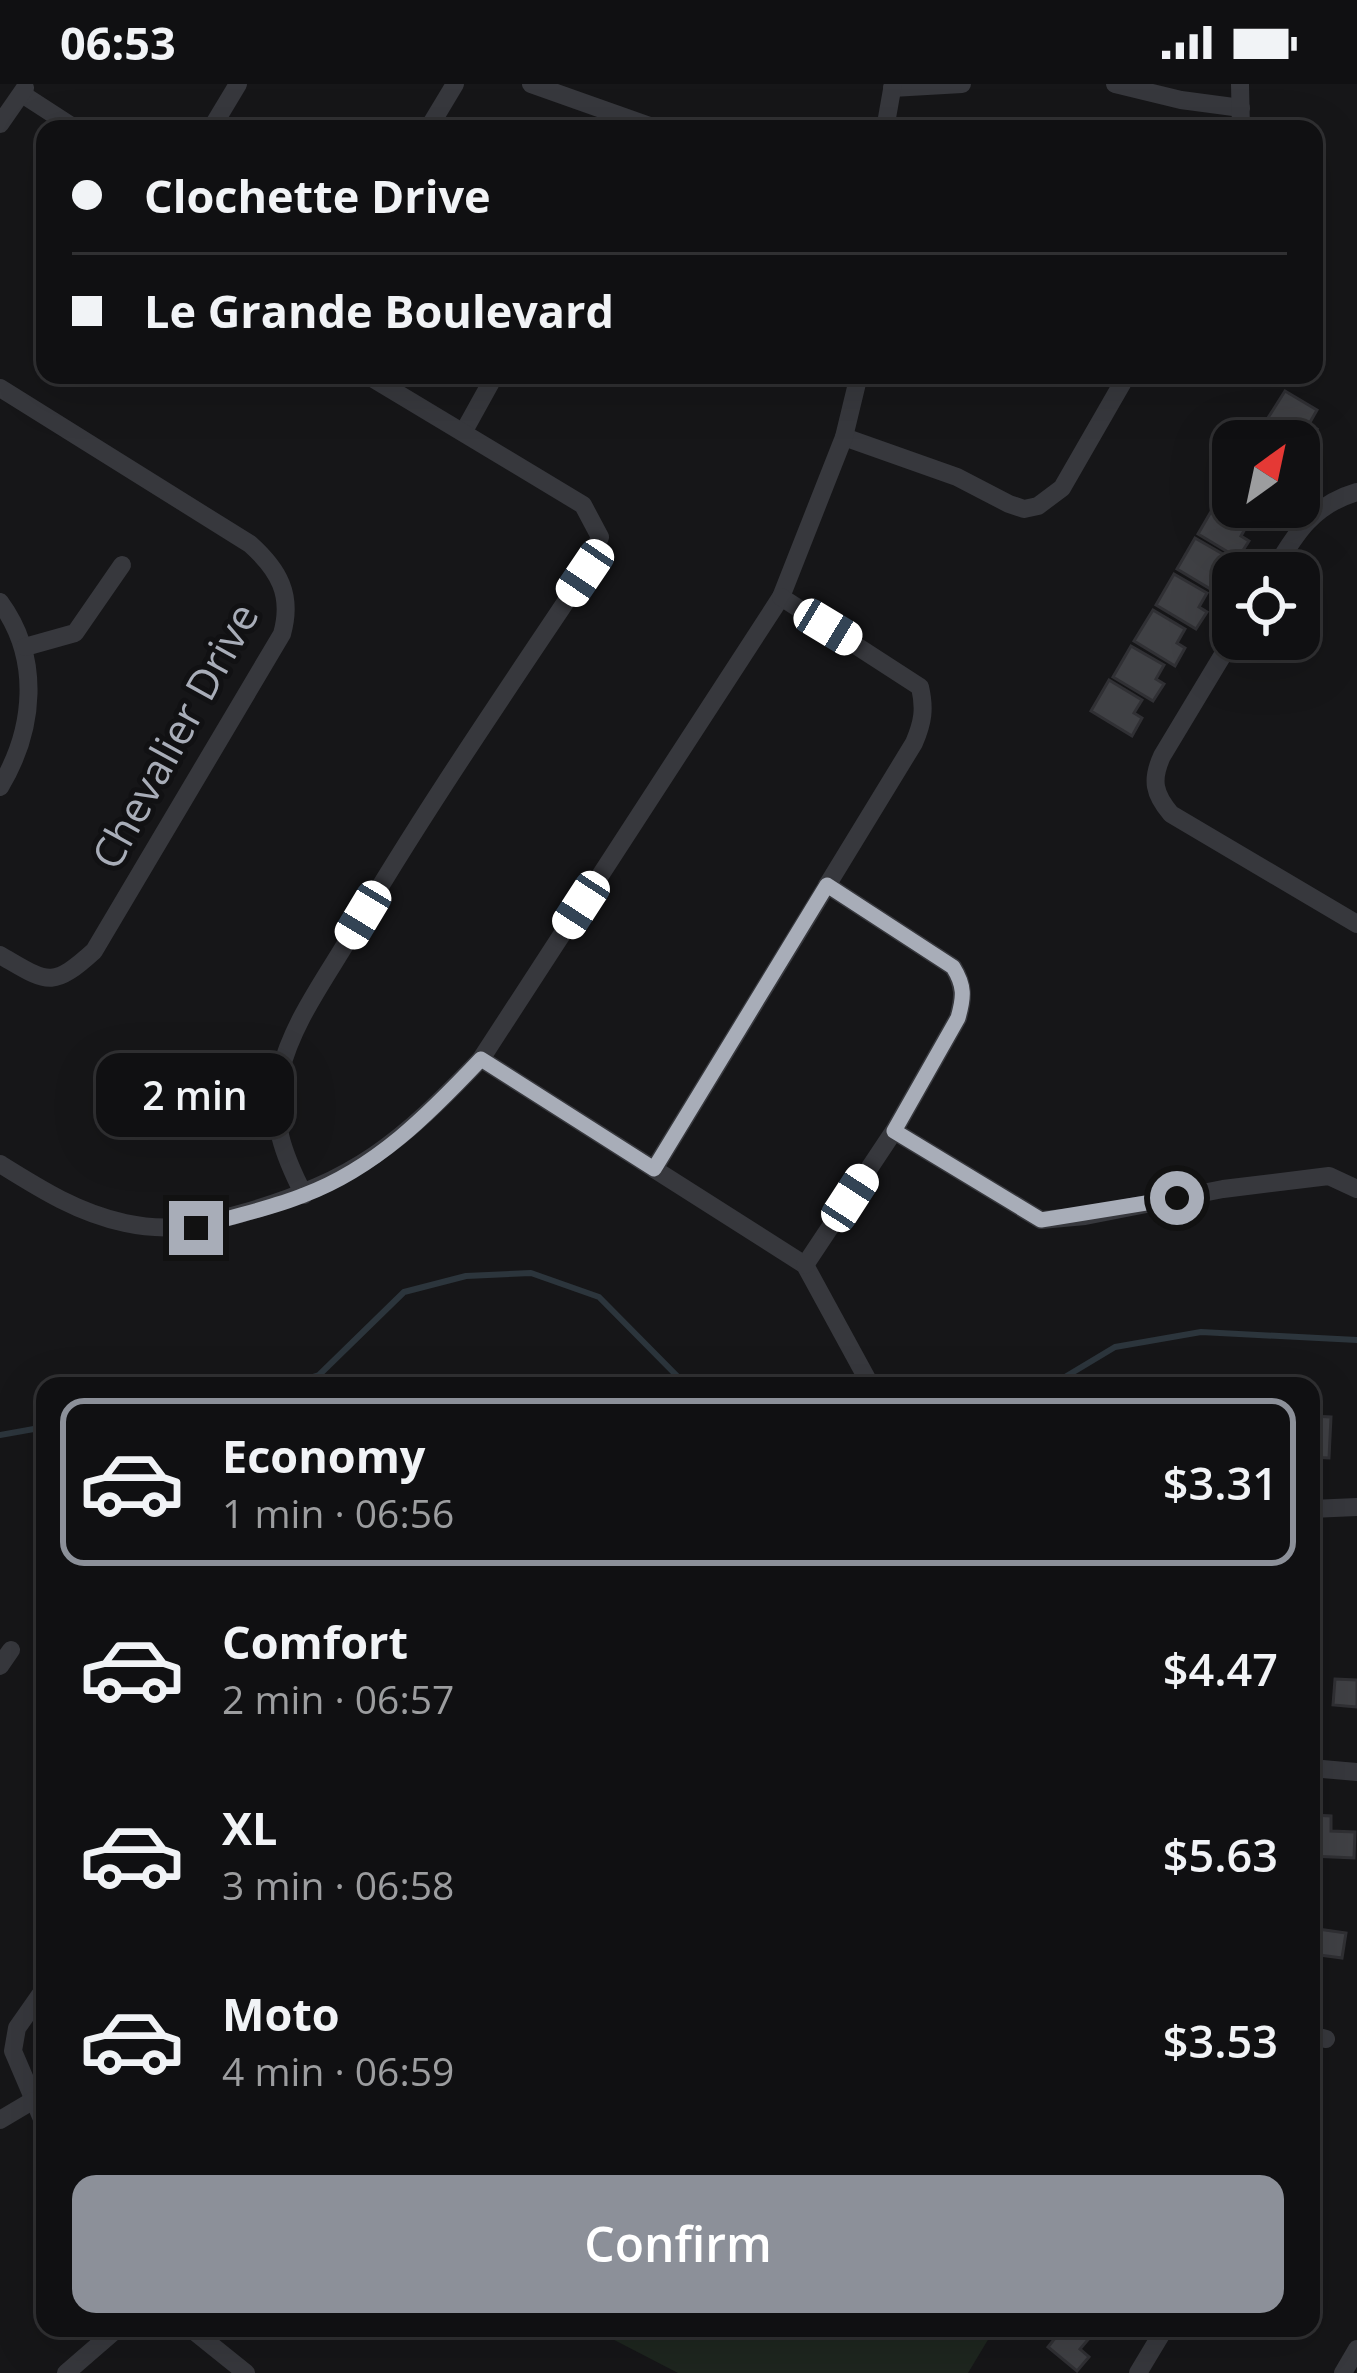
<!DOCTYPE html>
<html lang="en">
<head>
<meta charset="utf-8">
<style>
  :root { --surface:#101012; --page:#19191b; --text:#f1f3f6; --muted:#9c9d9f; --line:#303032; --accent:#8c9099 }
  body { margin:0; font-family:"Open Sans",sans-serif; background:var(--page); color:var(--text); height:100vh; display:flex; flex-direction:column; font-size:45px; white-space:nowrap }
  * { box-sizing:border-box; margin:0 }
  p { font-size:39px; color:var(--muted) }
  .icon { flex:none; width:66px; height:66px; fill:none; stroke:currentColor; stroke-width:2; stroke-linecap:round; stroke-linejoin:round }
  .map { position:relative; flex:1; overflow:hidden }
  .panel { position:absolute; left:36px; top:1293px; width:1284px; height:960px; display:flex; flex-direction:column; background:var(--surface); border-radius:24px; box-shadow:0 12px 48px #0002,0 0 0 3px var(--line) }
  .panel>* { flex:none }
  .banner { position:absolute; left:36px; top:36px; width:1287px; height:264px; border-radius:24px; box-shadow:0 12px 48px #0002,0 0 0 3px var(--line); display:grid; align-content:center; height:264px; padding:0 36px; background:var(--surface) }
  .needle { width:78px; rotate:33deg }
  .buttons { position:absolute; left:1212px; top:336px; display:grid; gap:24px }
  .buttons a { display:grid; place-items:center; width:108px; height:108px; border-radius:24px; background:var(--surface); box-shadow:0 12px 48px #0002,0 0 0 3px var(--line); font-size:60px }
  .end { position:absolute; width:54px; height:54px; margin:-27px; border:15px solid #a8adb8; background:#111; box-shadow:0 0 0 6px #111 }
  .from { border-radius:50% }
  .bubble { position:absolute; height:84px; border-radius:24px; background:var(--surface); box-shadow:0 12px 48px #0002,0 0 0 3px var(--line); font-size:39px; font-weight:600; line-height:84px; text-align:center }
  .car { position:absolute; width:36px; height:72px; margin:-36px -18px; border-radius:15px; box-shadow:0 0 9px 3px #0007; background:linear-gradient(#fff 24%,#345 0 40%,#fff 0 76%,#345 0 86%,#fff 0) }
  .banner b { display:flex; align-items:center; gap:42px; height:114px; font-size:45px }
  .banner b+b { border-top:3px solid var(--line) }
  .banner i { width:30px; height:30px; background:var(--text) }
  ul { padding:21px 0 0; list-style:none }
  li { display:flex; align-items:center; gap:36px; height:168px; margin:0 24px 18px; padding:0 12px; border:6px solid transparent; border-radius:24px }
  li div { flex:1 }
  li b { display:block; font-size:45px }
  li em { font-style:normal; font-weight:600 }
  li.selected { border-color:var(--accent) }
  li>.icon { width:108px; height:108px; stroke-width:1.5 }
  .action { display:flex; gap:24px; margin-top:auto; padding:24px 36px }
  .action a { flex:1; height:138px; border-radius:24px; background:var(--accent); color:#fff; font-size:48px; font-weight:600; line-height:138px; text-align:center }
  .status { display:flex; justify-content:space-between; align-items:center; height:84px; padding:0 60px; background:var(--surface); direction:ltr }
  .status svg { height:33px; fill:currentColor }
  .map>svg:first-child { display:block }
  .green { fill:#1e261f }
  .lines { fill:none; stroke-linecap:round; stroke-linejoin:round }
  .stream { stroke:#2c353c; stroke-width:6 }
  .building { fill:#404145; stroke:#303034; stroke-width:3 }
  .minor { stroke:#37383d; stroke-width:18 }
  .route { stroke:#a8adb8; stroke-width:15 }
  .labels { text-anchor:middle; stroke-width:10; stroke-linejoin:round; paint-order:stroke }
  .street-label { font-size:42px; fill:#a8adb8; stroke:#111113 }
</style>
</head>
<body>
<div class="status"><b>06:53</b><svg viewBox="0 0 49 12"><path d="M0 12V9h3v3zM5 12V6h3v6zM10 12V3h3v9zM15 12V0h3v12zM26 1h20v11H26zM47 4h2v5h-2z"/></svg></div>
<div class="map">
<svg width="1357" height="2289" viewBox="0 0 1357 2289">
  <rect width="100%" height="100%" fill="#161618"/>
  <path class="green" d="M581,2244H995L968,2289H678L595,2246Z"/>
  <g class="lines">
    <g class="stream">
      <path d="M284,1302L319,1291L404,1208L466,1192L531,1189L599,1213L687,1302"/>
      <path d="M1050,1302L1115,1263L1201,1248L1357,1256"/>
      <path d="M0,1351L45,1343"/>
    </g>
  </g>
  <g class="building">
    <path d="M1285,307L1317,326L1309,340L1317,345L1307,362L1266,337Z"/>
    <path d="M1216,419L1249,438L1241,452L1249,457L1238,474L1198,450Z"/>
    <path d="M1195,454L1228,473L1220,487L1228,492L1217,509L1177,485Z"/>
    <path d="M1174,490L1207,509L1199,523L1207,528L1196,545L1156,521Z"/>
    <path d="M1153,526L1185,545L1177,559L1185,564L1175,582L1134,557Z"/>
    <path d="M1131,562L1164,581L1156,595L1164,600L1153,617L1113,593Z"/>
    <path d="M1109,596L1142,616L1134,629L1142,634L1132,652L1091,627Z"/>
    <path d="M1311,1332L1331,1333L1329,1374L1311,1373Z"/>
    <path d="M1335,1595L1357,1596V1623L1333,1621Z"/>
    <path d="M1313,1731L1331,1732V1747L1355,1748L1354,1774L1311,1772Z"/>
    <path d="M1311,1844L1346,1849L1342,1874L1312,1870L1311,1878Z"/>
    <path d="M1063,2244H1098L1080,2265L1089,2273L1077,2287L1048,2263Z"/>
  </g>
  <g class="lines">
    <g class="minor">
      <path d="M531,0L658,45"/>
      <path d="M1115,0L1181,16L1241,24"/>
      <path d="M1240,0L1241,45"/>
      <path d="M892,4L962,0"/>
      <path d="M22,10L76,45"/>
      <path d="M0,40L25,4"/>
      <path d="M211,45L238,0"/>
      <path d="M428,45L455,0"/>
      <path d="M885,45L893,0"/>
      <path d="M0,304L250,460C279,486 293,511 282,550L94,867C51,906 47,898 0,871"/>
      <path d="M464,347L495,291"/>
      <path d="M844,353L957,393L1009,420L1024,425L1038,422L1062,404L1127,291"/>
      <path d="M1272,489C1295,451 1312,421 1357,408"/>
      <path d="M0,518C41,574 35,645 0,703"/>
      <path d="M1233,554L1162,672C1151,696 1154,710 1171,730L1357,840"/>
      <path d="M25,563L75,549L122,481"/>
      <path d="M481,975L805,1181L871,1302"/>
      <path d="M894,1047L1041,1136L1085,1132L1223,1105L1329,1092L1357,1105"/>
      <path d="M0,1080C40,1105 78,1129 125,1139C171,1149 200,1141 243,1129C357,1096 400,1059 481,975L781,513L844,353L859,291"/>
      <path d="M654,1085L914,659C923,638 925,625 920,603L781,513"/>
      <path d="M304,1111C284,1072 269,1035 280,989C292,939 325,895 351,851C424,727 505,609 585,489L600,453L583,421L367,291"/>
      <path d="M805,1181L894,1047L958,934C964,913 964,901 953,883L827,801"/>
      <path d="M1311,1425L1357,1423"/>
      <path d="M0,1582L11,1566"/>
      <path d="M1311,1684L1357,1688"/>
      <path d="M45,1904L17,1944L13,1967L45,2042"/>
      <path d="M1311,1951L1326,1955"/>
      <path d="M0,2036L32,2017"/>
      <path d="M190,2244L246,2289"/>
      <path d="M66,2289L118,2244"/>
      <path d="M1138,2289L1165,2244"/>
      <path d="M1343,2289L1357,2265"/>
    </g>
  </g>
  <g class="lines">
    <path class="route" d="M196,1144C232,1132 270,1125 304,1111C376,1084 429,1030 481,975L654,1085L827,801L953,883C965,902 964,913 958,934L894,1047L1041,1136L1177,1114"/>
  </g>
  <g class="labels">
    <g class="street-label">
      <text transform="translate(175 652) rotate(-61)" y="15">Chevalier Drive</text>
    </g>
  </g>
</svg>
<div class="buttons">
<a><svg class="needle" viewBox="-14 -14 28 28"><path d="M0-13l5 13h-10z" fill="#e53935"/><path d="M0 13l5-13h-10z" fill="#9c9d9f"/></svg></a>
<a><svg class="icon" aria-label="locate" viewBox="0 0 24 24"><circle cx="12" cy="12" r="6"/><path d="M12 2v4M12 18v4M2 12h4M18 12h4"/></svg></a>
</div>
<i class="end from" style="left:1177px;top:1114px"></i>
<i class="end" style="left:196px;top:1144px"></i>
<div class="bubble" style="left:96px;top:969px;width:198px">2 min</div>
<i class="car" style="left:585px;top:489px;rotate:214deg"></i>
<i class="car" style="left:828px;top:543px;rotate:121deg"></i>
<i class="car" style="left:581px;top:821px;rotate:213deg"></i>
<i class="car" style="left:363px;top:831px;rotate:211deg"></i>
<i class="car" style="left:850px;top:1114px;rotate:33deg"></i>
<div class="banner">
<b><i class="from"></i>Clochette Drive</b>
<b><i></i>Le Grande Boulevard</b>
</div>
<section class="panel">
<ul>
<li class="selected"><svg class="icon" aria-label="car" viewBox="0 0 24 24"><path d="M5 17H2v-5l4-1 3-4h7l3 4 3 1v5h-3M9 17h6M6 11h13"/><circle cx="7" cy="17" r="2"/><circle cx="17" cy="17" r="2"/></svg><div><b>Economy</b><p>1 min · 06:56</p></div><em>$3.31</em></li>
<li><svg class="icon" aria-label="car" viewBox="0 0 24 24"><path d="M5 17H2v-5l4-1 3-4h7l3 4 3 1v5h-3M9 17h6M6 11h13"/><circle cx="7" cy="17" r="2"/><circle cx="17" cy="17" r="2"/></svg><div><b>Comfort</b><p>2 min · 06:57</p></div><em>$4.47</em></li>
<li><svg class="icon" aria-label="car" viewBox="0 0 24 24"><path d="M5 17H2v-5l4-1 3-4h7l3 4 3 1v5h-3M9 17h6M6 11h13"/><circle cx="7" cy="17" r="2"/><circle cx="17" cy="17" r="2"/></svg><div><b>XL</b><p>3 min · 06:58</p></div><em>$5.63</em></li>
<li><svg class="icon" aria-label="car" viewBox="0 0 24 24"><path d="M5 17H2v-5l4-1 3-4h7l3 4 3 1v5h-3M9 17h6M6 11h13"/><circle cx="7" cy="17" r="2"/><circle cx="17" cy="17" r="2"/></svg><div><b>Moto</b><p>4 min · 06:59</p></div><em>$3.53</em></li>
</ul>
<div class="action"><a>Confirm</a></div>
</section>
</div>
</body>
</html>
